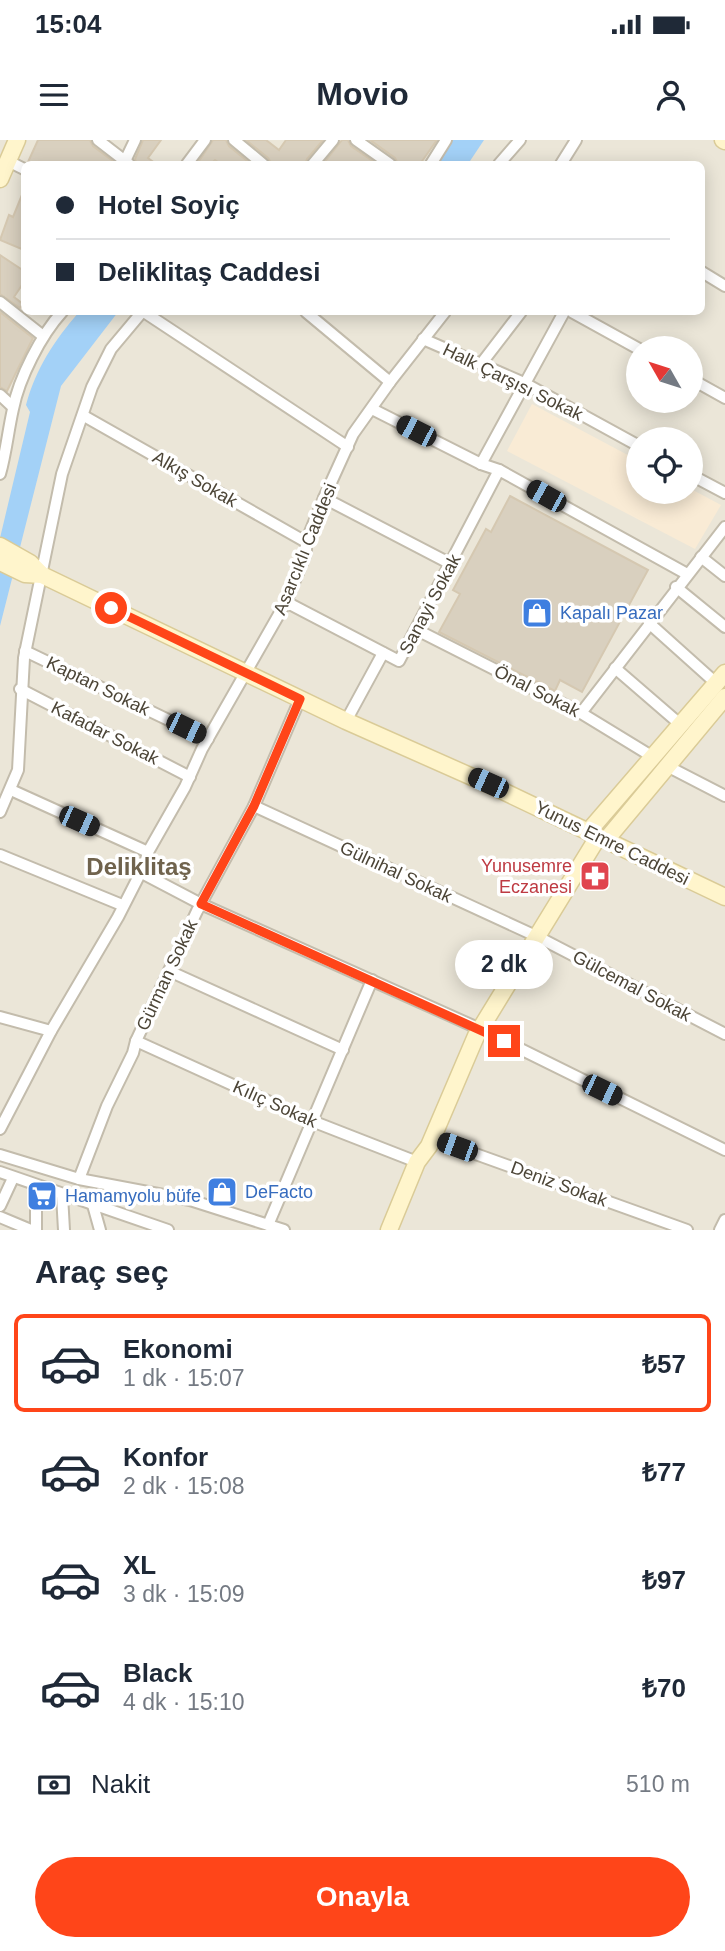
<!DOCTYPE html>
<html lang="tr">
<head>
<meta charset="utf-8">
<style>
  :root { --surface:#fff; --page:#f2f2f3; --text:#1f2937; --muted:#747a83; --line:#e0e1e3; --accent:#ff4519 }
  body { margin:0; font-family:Arial,sans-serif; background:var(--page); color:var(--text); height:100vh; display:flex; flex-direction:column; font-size:26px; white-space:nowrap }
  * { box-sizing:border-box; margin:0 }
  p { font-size:23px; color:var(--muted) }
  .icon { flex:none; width:38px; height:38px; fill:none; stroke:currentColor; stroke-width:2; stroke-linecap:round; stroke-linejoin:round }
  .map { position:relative; height:1090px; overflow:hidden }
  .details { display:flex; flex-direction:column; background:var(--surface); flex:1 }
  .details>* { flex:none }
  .top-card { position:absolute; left:21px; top:21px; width:684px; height:154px; border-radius:10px; box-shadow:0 4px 18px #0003; display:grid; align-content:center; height:154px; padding:0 35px; background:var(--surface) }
  .needle { width:46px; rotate:309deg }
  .controls { position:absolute; left:626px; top:196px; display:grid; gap:14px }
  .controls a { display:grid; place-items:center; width:77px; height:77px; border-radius:50%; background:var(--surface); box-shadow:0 4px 18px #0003; font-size:35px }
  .end { position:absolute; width:32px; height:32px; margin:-16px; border:9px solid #ff4519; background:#fff; box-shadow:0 0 0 4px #fff }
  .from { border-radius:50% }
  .bubble { position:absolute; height:49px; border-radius:24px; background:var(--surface); box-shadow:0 4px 18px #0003; font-size:23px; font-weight:600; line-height:49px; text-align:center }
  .car { position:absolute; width:21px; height:42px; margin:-21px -10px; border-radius:9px; box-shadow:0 0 5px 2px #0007; background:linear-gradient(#222 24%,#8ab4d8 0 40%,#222 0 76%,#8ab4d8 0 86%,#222 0) }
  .top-card b { display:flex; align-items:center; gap:24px; height:66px; font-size:26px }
  .top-card b+b { border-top:2px solid var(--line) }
  .top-card i { width:18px; height:18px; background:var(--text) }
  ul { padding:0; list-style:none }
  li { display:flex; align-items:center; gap:21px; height:98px; margin:0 14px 10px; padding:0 21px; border:4px solid transparent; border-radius:10px }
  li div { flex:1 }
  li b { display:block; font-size:26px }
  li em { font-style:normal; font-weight:600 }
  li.current { border-color:var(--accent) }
  li>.icon { width:63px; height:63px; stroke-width:1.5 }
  h2 { padding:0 35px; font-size:32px; line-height:84px }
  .pay { display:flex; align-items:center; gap:18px; height:77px; padding:0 35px; font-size:26px }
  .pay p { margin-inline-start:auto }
  .cta { display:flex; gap:14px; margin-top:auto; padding:14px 35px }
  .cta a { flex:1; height:80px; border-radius:42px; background:var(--accent); color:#fff; font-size:28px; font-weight:600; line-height:80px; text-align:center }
  .status { display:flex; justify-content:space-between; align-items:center; height:49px; padding:0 35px; background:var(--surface); direction:ltr }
  .status svg { height:19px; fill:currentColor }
  header { display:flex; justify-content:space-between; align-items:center; height:91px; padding:0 35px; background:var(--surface); font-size:32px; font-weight:600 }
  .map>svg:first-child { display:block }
  .residential { fill:#ebe6d8; fill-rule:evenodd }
  .commercial { fill:#f9ebd5 }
  .water { fill:#a3d1f7 }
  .building { fill:#d9d0bf; stroke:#d5c8b1; stroke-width:2 }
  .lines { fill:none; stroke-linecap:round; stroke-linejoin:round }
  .minor-casing { stroke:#c3bcac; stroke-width:14 }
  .secondary-casing { stroke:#dacb97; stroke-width:19 }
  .minor { stroke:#fff; stroke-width:10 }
  .secondary { stroke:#fff5cc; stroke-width:16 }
  .route { stroke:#ff4519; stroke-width:9 }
  .labels { text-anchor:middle; stroke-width:7; stroke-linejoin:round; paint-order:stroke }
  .street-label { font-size:18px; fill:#4c4537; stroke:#fff }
  .shop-label { font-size:18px; fill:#366cbe; stroke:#fff; text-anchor:start }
  .health-label { font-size:18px; fill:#be3a42; stroke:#fff; text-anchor:end }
  .district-label { font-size:24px; font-weight:bold; fill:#70634d; stroke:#fff }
</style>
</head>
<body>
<div class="status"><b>15:04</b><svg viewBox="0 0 49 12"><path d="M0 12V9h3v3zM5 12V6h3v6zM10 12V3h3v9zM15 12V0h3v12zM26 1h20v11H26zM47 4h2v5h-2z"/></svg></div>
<header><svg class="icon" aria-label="menu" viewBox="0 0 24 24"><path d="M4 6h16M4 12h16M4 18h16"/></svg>Movio<svg class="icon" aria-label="person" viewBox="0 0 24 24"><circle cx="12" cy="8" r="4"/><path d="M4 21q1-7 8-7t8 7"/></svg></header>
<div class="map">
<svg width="725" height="1090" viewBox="0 0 725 1090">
  <rect width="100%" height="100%" fill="#f6f3eb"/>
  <path class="residential" d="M0,0H725V1090H0ZM24,24H702V172H24ZM639,208H691V261H639ZM639,299H691V352H639Z"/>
  <path class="commercial" d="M532,264L639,321V352H691V349L721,365L695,409L507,311Z"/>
  <g class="water">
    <path d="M449,0H484L468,24H439Z"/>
    <path d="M79,172H118L61,246L0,486V398L30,272L26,265C36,228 54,201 79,172Z"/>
  </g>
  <g class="building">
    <path d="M38,0H90L93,6L117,24H30L28,22Z"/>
    <path d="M143,0H161L148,18L156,24H137L135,19Z"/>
    <path d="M213,0H226L229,6L251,24H221L215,20L211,24H197Z"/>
    <path d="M246,0H266L279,10L286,0H323L307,19L305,24H272L268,18Z"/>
    <path d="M342,0H348L351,6L377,24H323Z"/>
    <path d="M370,0H437L420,24H398L395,18Z"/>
    <path d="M24,50V110L0,100L9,75L13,77Z"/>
    <path d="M0,115L24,131V142L14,157L23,164L20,168L0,154Z"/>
    <path d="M0,172L33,198L7,251L0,247Z"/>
    <path d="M510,356L648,430L582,552L560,540L555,551L439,492L460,454L453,450L486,389L491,392Z"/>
  </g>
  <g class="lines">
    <g class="minor-casing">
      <g id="minor">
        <path d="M98,0L129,24"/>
        <path d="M234,0L263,24"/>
        <path d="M356,0L390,24"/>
        <path d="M8,21L24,29"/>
        <path d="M125,21L135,0"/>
        <path d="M187,24L205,0"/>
        <path d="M313,24L333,0"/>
        <path d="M431,24L446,0"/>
        <path d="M499,24L520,0"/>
        <path d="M561,24L576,0"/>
        <path d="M702,132L725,146"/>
        <path d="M0,162L43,196"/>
        <path d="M144,172L348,307"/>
        <path d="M306,172L390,242"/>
        <path d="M572,172L639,209"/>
        <path d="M423,199L524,243L639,306"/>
        <path d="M481,224L521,172"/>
        <path d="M691,239L725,258"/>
        <path d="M0,255L13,267"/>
        <path d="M372,269L481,324L499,330L687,434"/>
        <path d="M84,276L306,402"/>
        <path d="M481,324L564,172"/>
        <path d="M0,334C6,313 8,291 13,269C19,238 41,195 62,172"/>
        <path d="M691,335L725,353"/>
        <path d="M324,358L451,424"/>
        <path d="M701,417L725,436"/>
        <path d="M676,447L725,487"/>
        <path d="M286,462L399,521L499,330"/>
        <path d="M649,483L717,544"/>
        <path d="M417,490L581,573L653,617"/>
        <path d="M25,511L208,599"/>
        <path d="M615,528L681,585"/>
        <path d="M20,549L190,637"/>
        <path d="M581,573L725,387"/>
        <path d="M346,581L383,513"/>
        <path d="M667,626L725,656"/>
        <path d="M11,650L148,712"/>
        <path d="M254,666L538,797L725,894"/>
        <path d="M0,672L18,630L24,518L62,334L92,247L111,209L142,172"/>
        <path d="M0,715L122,765"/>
        <path d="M140,732L201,764L480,889L725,1010"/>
        <path d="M169,831L343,910"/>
        <path d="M0,877L51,891"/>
        <path d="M136,901L312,981L417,1022"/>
        <path d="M0,989L51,891L118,777L145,724L148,712L185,647L202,609L286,462L306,413V402L324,358L353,294L390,242L445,172"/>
        <path d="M431,998L687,1090"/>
        <path d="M0,1015L79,1039L190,1060L284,1090"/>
        <path d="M0,1032L168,1090"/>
        <path d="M79,1039L107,966L133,913L136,901L197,771L254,666L300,559"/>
        <path d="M36,1046V1090"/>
        <path d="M62,1055L64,1090"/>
        <path d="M93,1065L100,1090"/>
        <path d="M0,1066L13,1038"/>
        <path d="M0,1077L31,1090"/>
        <path d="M268,1085L372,840"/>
        <path d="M720,1090L725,1080"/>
      </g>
    </g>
    <g class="secondary-casing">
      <g id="secondary">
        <path d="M723,0L725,1"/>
        <path d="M0,39L17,0"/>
        <path d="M0,406L30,423L42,435L346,581L488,644L725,757"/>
        <path d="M0,422L25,434L42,435"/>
        <path d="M588,692L725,533"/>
        <path d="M606,700L725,557"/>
        <path d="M389,1090L417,1022L429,1006L476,896L598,697"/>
      </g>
    </g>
    <use href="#minor" class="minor"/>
    <use href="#secondary" class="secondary"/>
  </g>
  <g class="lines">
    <path class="route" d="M111,468L300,559L254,666L201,764L504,901"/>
  </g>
  <defs>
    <g id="shop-square" transform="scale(1.575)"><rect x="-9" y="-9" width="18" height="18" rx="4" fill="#3f7fe0" stroke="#fff"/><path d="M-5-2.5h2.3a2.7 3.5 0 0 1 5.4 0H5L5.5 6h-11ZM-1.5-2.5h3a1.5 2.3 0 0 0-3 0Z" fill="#fff"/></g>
    <g id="pharmacy-square" transform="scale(1.575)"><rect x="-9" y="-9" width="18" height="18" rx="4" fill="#e0444e" stroke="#fff"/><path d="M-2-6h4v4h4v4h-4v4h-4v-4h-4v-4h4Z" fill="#fff"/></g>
    <g id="supermarket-square" transform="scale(1.575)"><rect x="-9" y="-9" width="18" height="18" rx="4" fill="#3f7fe0" stroke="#fff"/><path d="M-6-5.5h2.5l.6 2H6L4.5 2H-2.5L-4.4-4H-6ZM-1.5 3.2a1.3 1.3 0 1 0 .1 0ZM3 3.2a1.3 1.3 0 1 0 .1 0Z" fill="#fff"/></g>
  </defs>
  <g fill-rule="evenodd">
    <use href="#shop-square" x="537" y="473"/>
    <use href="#pharmacy-square" x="595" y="736"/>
    <use href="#shop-square" x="222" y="1052"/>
    <use href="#supermarket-square" x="42" y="1056"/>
  </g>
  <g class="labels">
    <g class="street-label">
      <text transform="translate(513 242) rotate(26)" y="6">Halk Çarşısı Sokak</text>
      <text transform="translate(195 339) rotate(30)" y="6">Alkış Sokak</text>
      <text transform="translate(305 409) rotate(-68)" y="6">Asarcıklı Caddesi</text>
      <text transform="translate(430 464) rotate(-62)" y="6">Sanayi Sokak</text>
      <text transform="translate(98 546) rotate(26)" y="6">Kaptan Sokak</text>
      <text transform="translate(537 551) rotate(27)" y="6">Önal Sokak</text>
      <text transform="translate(105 593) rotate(27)" y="6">Kafadar Sokak</text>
      <text transform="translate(612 703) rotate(26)" y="6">Yunus Emre Caddesi</text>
      <text transform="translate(396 732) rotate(25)" y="6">Gülnihal Sokak</text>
      <text transform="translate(167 835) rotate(-65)" y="6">Gürman Sokak</text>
      <text transform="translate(632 846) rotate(28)" y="6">Gülcemal Sokak</text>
      <text transform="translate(275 964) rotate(24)" y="6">Kılıç Sokak</text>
      <text transform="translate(559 1044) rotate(20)" y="6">Deniz Sokak</text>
    </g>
    <g class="shop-label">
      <text x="560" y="479">Kapalı Pazar</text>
      <text x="245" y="1058">DeFacto</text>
      <text x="65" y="1062">Hamamyolu büfe</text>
    </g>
    <g class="health-label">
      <text x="572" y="732">Yunusemre<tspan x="572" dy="21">Eczanesi</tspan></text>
    </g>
    <g class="district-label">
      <text x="139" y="735">Deliklitaş</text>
    </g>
  </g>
</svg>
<div class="controls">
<a><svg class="needle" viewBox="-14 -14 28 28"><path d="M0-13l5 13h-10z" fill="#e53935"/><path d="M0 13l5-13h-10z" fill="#747a83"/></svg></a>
<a><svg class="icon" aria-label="locate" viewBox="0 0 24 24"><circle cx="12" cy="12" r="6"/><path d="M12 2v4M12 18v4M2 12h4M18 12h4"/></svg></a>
</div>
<i class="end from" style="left:111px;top:468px"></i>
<i class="end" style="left:504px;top:901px"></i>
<div class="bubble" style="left:455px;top:800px;width:98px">2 dk</div>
<i class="car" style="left:416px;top:291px;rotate:297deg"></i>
<i class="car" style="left:546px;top:356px;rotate:299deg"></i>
<i class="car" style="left:186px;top:588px;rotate:116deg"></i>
<i class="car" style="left:488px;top:643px;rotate:294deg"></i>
<i class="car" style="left:79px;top:681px;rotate:114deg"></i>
<i class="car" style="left:602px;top:950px;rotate:116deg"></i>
<i class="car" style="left:457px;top:1007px;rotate:290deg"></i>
<div class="top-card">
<b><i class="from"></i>Hotel Soyiç</b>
<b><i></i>Deliklitaş Caddesi</b>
</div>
</div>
<section class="details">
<h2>Araç seç</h2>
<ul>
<li class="current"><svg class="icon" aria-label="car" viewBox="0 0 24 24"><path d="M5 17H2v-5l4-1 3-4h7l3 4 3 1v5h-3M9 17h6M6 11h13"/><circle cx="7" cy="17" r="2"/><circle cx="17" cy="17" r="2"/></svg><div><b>Ekonomi</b><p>1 dk · 15:07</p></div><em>₺57</em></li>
<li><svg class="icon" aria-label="car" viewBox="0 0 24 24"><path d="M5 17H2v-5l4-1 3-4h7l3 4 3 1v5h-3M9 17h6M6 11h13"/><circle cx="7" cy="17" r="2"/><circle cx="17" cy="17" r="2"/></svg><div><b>Konfor</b><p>2 dk · 15:08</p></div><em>₺77</em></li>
<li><svg class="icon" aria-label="car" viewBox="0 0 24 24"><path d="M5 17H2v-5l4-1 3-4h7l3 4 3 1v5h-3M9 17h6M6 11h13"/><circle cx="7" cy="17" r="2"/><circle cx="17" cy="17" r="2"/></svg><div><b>XL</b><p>3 dk · 15:09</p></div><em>₺97</em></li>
<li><svg class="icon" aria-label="car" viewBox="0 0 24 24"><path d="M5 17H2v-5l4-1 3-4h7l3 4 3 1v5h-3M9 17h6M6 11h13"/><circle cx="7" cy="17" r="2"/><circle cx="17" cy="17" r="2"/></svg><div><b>Black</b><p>4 dk · 15:10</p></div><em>₺70</em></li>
</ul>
<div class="pay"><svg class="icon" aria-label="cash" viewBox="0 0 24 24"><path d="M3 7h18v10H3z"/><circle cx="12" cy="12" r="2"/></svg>Nakit<p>510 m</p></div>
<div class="cta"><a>Onayla</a></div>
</section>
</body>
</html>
